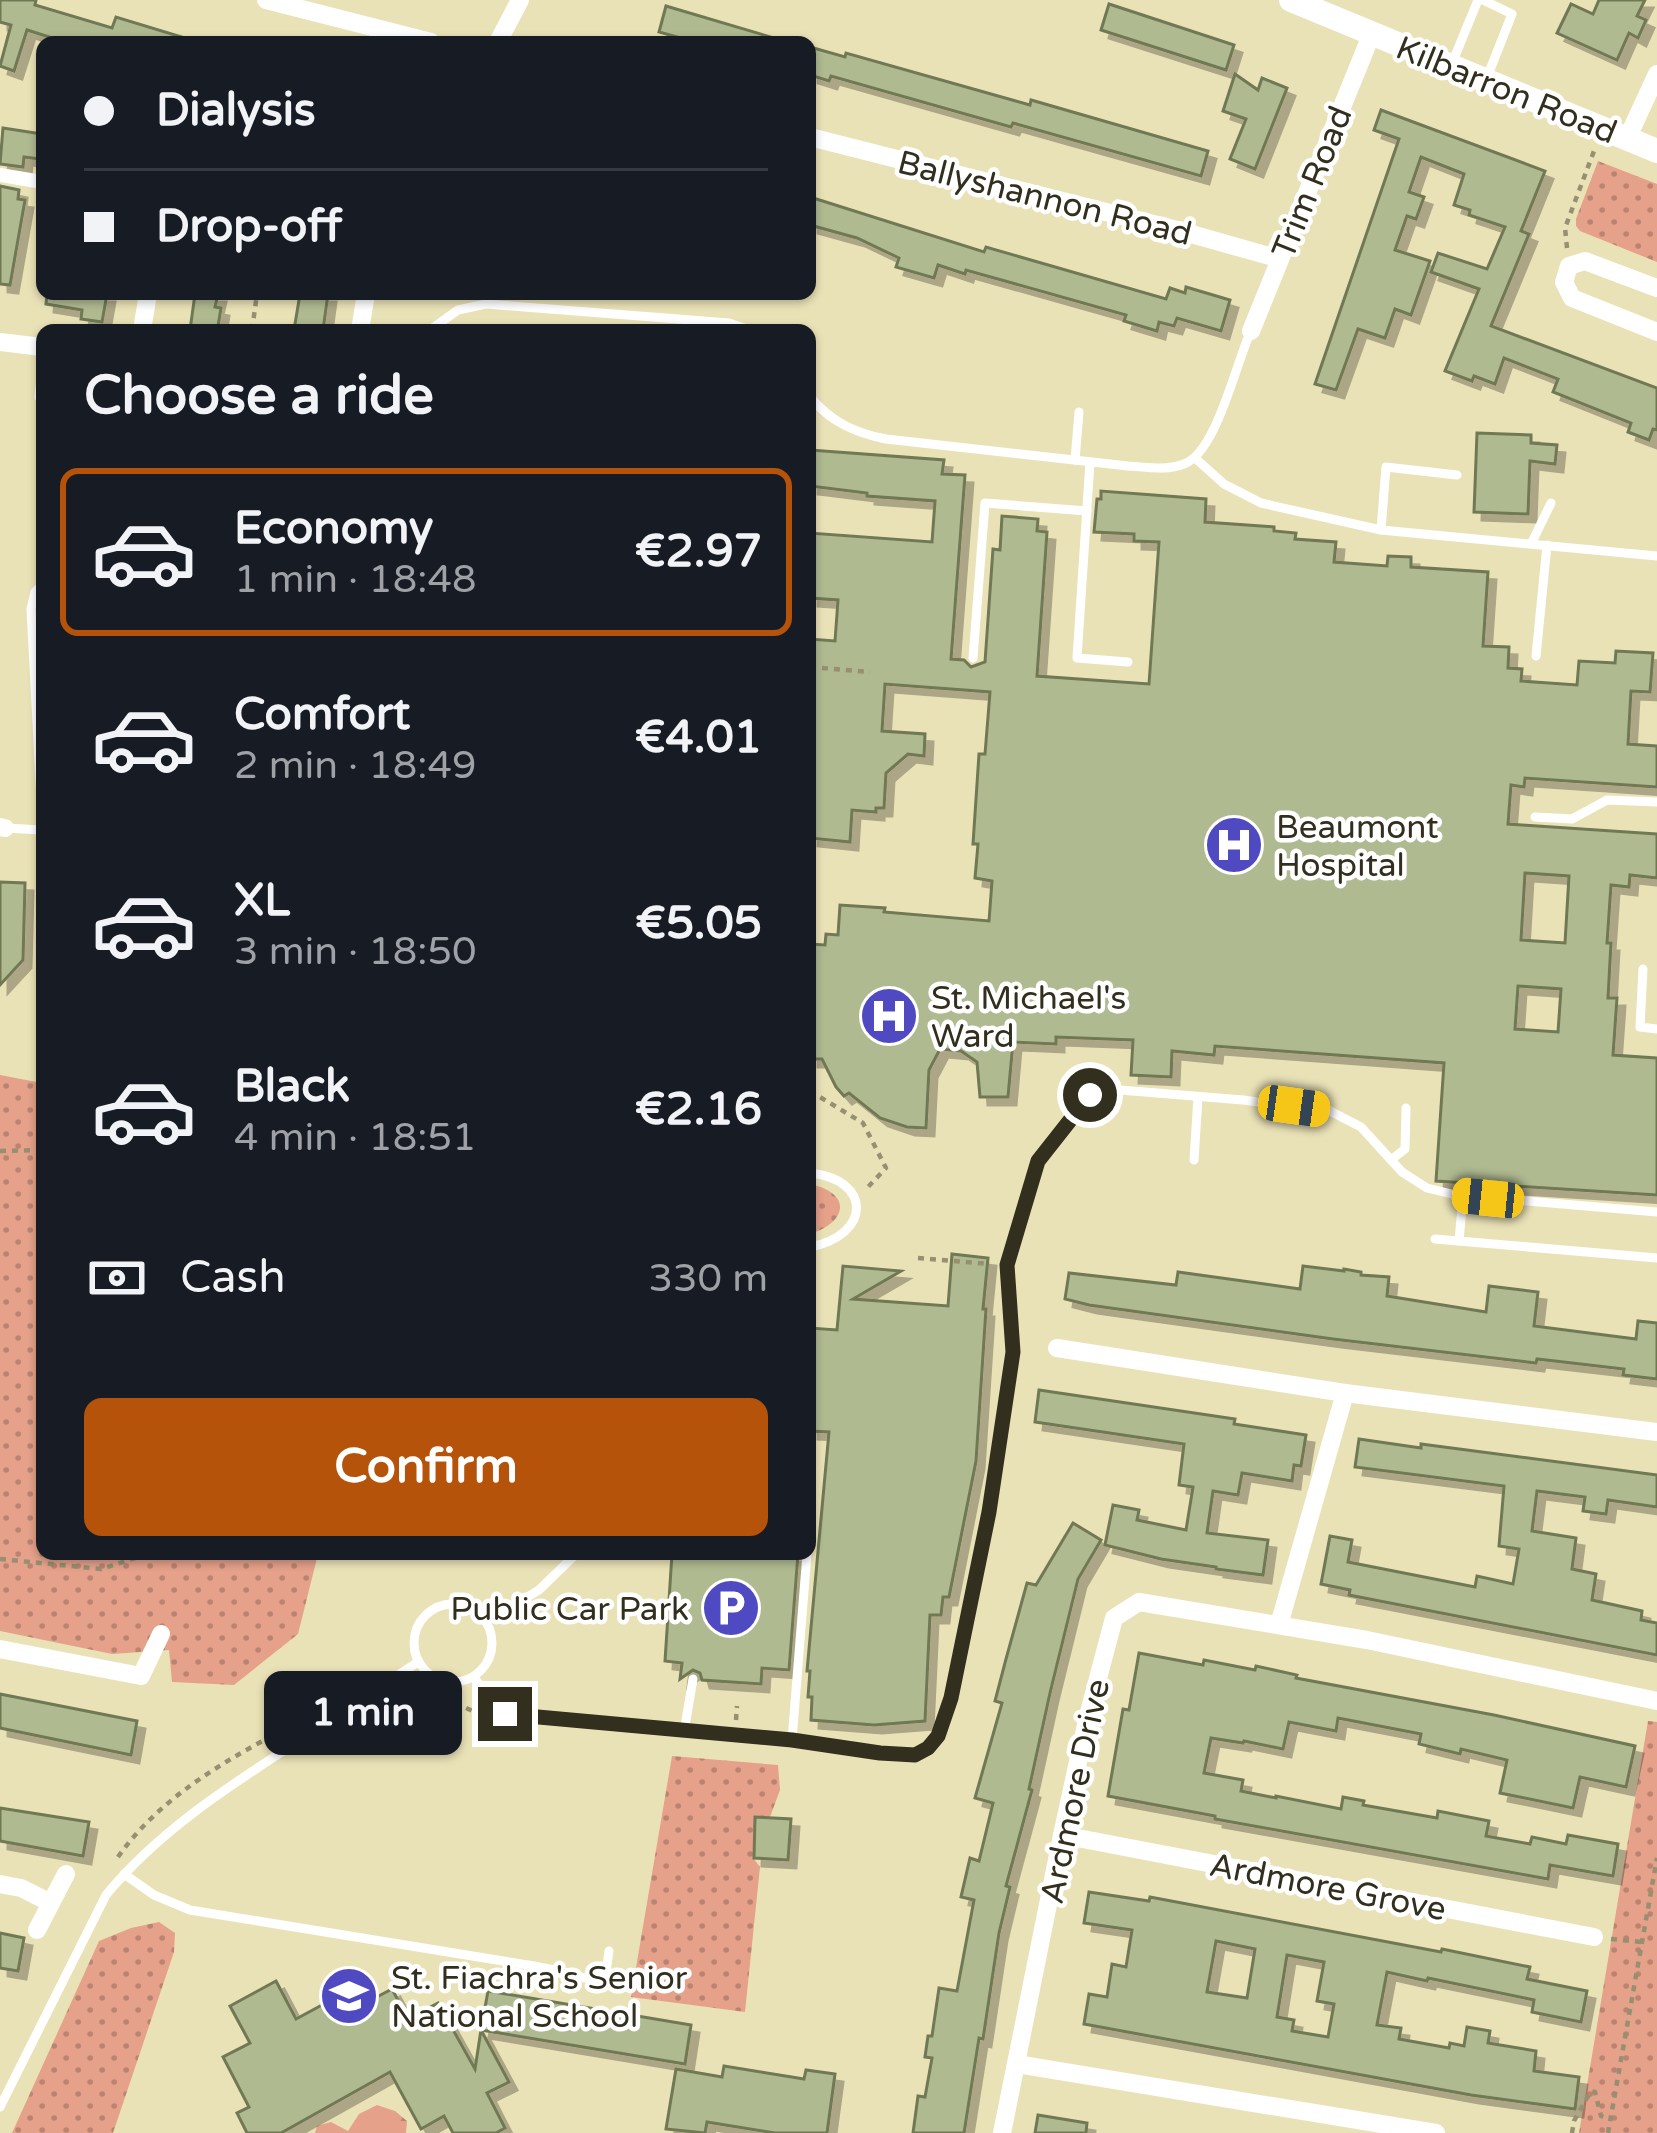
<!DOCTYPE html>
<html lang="en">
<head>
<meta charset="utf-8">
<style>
  :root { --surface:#171b24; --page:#242831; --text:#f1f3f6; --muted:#9ea1a6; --line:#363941; --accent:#b45309 }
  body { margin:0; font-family:"Varela Round",sans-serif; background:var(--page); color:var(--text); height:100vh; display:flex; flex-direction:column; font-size:45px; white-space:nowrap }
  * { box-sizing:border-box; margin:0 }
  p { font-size:39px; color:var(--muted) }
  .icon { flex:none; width:66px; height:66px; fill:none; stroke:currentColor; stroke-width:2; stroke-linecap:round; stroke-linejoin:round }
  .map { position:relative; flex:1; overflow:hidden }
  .sheet { position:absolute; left:36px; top:324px; width:780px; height:1236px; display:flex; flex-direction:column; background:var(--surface); border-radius:18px; box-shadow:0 3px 9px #0004 }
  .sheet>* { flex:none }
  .hud { position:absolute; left:36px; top:36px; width:780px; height:264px; border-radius:18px; box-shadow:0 3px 9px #0004; display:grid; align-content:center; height:264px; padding:0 48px; background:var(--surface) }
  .end { position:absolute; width:54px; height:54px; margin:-27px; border:15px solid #322f1e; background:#fff; box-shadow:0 0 0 6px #fff }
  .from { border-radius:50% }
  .bubble { position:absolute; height:84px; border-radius:18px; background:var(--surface); box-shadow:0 3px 9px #0004; font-size:39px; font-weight:800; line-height:84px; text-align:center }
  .car { position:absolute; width:36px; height:72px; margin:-36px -18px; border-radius:15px; box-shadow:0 0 9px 3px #0007; background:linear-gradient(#f5c518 24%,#345 0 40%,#f5c518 0 76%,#345 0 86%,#f5c518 0) }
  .hud b { display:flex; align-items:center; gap:42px; height:114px; font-size:45px }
  .hud b+b { border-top:3px solid var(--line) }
  .hud i { width:30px; height:30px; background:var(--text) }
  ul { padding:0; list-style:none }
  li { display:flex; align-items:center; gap:36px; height:168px; margin:0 24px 18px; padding:0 24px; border:6px solid transparent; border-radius:18px }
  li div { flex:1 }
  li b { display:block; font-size:45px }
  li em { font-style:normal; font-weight:800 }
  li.selected { border-color:var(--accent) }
  li>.icon { width:108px; height:108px; stroke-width:1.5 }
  h2 { padding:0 48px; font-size:54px; line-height:144px }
  .pay { display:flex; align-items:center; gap:30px; height:132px; padding:0 48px; font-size:45px }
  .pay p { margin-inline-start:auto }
  .primary-button { display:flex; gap:24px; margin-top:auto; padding:24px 48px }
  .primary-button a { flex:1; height:138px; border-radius:18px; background:var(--accent); color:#fff; font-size:48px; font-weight:800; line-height:138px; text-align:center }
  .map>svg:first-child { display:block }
  .grass { fill:url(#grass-dots) }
  .forest { fill:url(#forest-firs) }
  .building { fill:#b0ba91; stroke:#707953; stroke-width:3; fill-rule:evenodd; filter:url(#shadow) }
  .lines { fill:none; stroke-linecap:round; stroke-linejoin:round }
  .path { stroke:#969071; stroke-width:4.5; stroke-dasharray:6 6; stroke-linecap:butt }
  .service { stroke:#fff; stroke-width:9 }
  .pedestrian { stroke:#fff; stroke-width:14 }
  .minor { stroke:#fff; stroke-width:18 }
  .tertiary { stroke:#fff; stroke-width:24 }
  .route { stroke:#322f1e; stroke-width:15 }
  .labels { text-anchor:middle; stroke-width:9; stroke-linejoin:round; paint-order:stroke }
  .street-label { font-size:33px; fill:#322f1e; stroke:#fff }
  .poi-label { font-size:33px; fill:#322f1e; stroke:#fff; text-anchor:start }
</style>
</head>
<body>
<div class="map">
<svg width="1657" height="2133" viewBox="0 0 1657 2133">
  <defs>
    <pattern id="grass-dots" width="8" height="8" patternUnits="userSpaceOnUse" patternTransform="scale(3)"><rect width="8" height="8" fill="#e5a18a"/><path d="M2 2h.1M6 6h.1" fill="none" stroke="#ba8470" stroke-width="1.8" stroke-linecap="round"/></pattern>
    <pattern id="forest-firs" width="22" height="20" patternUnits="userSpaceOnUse" patternTransform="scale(3)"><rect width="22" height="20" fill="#e5a18a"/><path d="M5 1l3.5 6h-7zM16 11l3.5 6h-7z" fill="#ba8470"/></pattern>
    <filter id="shadow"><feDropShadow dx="8" dy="8" stdDeviation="0" flood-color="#0004"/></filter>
  </defs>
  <rect width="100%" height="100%" fill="#eae2b7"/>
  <g class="grass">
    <path d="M1598,161L1657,184V262L1580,231L1576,226V219Z"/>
    <path d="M0,1075L42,1083V1554H318L298,1634L234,1685L172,1682L169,1650L112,1654L0,1631Z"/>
    <path d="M810,1184C852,1193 848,1222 810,1234Z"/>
    <path d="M1648,1721L1657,1722V2133H1579Z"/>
    <path d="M672,1756L778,1765L780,1790L770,1817L755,1818L754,1859L760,1867L745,2012L631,1997Z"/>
    <path d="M159,1922L175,1933L174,1952L113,2133H12L99,1941L131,1928Z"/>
  </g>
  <path class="forest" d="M377,2105L395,2111L407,2121L406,2133H315L317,2126L331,2122L348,2131L359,2114Z"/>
  <g class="building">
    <path d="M0,0H36L35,5L112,28L116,17L185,38L184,42H65L27,30L14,71L0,66L11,25L0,22Z"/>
    <path d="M1599,0H1645L1637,16L1646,20L1638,38L1629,33L1617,60L1557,33L1571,4L1593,14Z"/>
    <path d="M1109,4L1234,45L1226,70L1101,30Z"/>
    <path d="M666,6L774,38V42H695L659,32Z"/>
    <path d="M810,47L845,57L846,53L1030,105L1031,100L1208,151L1201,176L1013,123L1011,127L831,76L829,81L810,75Z"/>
    <path d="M1235,74L1258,90L1262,78L1287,88L1255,169L1230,159L1246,119L1223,111Z"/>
    <path d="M1381,110L1545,171L1521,231L1529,234L1491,326L1657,388V430L1653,429L1649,440L1628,432L1631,423L1553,392L1558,379L1504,358L1495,384L1474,376L1472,381L1445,371L1479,289L1431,272L1438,253L1487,269L1505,227L1469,215L1470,210L1454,205L1464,174L1421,157L1409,192L1424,197L1416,219L1407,216L1395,250L1430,261L1411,315L1395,309L1385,338L1358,329L1336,390L1315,384L1399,139L1374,130Z"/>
    <path d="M3,128L42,134L40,159L24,157L23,167L0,164Z"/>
    <path d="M0,186L19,190L18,199L25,200L10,285L0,284Z"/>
    <path d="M810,197L984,252L986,247L1166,299L1170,288L1185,293L1186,287L1230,300L1221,331L1177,318L1174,326L1159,322L1157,331L1124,321L1126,315L966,270L965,274L938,265L934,278L896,267L899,258L857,238L810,225Z"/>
    <path d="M47,294H107L102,322L81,319L82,310L46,304Z"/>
    <path d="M195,294H218L215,307L221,308L218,326H211V330H190Z"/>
    <path d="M300,294H328L323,330H294Z"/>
    <path d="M1477,433L1531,435V443L1557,445L1555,464L1530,461L1528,514L1474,512Z"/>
    <path d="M810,450L944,460L942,474L965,475L951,659L964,660L971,667L985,662L993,549L1000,550L1002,516L1038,519L1037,531L1047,532L1037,676L1149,684L1159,542L1134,541V534L1094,532L1097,499H1101V491L1206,499L1205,522L1274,527V531L1296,533L1295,539L1336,542L1334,562L1387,566L1388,556L1411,557V567L1488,572L1483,646L1509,647L1508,668L1522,669L1521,681L1577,685L1579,661L1615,663L1616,651L1653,653L1650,692L1631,691L1628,744L1657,746V787L1525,778L1524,787L1511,785L1508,824L1657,834V878L1630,875L1629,887L1611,885L1607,943H1611L1608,998H1617L1613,1055L1657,1058V1195L1436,1181L1444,1063L1215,1046L1214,1055L1172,1051L1171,1077L1131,1075L1133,1040L1056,1037V1044L1013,1042L1008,1097H980L977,1062L961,1051L940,1049L929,1070L926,1128L907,1127L880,1118L849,1093L844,1096L836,1087L822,1059H810V944L825,945L826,934L838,935L840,905L885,908L884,912L989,921L992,881L975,878L978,844H973L979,754H985L990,692L885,684L882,731L925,734L924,756L908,754L886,773L884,808H876V812L852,810L850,842L810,838V639L835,641L838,600L810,598V533L932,542L935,501L867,496V493L810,486ZM1525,873L1569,876L1565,943L1521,940ZM1518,986L1561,989L1558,1032L1515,1029Z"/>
    <path d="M0,882L25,883L23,960L0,985Z"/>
    <path d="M952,1254L988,1258L983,1309H986L976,1461L949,1597H943L941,1615H930L925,1721L874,1725L811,1720L812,1697H808L810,1671H807L829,1432L810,1431V1328L837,1330L843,1266L901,1271L853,1299L948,1306Z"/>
    <path d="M1303,1266L1344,1271V1269L1361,1272V1275L1389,1277L1387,1296L1486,1312L1489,1286L1538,1292L1534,1326L1636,1339L1638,1321L1657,1323V1379L1623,1375L1624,1369L1537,1359L1536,1363L1333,1339L1089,1305L1065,1299L1069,1273L1176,1285L1178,1272L1300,1289Z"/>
    <path d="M1039,1390L1235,1419L1234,1424L1306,1435L1301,1466L1294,1465L1292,1481L1242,1473L1238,1495L1213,1491L1207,1533L1268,1540L1263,1575L1216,1569V1567L1161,1559L1105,1545L1113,1505L1139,1510L1137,1520L1186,1530L1193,1487L1179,1485L1184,1444L1035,1422Z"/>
    <path d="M1359,1439L1421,1448V1444L1657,1475V1507L1608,1500L1606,1514L1583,1511L1585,1497L1537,1491L1532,1531L1576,1538L1572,1569L1596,1574L1592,1600L1642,1611L1641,1620L1657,1623V1655L1349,1595L1350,1590L1321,1584L1330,1536L1352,1540L1348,1562L1475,1587L1477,1576L1513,1584L1519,1549L1499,1546L1504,1486L1355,1467Z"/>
    <path d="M1073,1523L1101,1540L1078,1579L1050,1693L1029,1789L1032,1790L1006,1886L1010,1887L999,1933L983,2039L979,2038L964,2133H913L918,2096L925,2097L932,2058L925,2057L928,2036H932L939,1988L957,1991L974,1900L961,1897L970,1858L979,1861L993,1803L975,1798L1002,1703L995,1701L1006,1659L1027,1583L1036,1585Z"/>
    <path d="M672,1554H798L789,1670L762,1668L761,1684L702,1680L700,1673L693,1670L680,1679L682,1663L665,1661Z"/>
    <path d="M1139,1653L1203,1665L1204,1660L1255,1670L1256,1666L1297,1675L1296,1678L1494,1715L1635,1746L1626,1787L1580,1777L1573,1808L1500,1793L1507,1760L1461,1749L1460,1754L1419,1744L1421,1734L1338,1718L1336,1731L1289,1722L1283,1749L1244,1741L1243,1743L1211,1738L1204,1773L1243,1780L1241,1791L1276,1798V1796L1341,1809L1343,1797L1364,1801L1363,1805L1437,1818L1438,1811L1489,1821L1486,1836L1530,1844L1532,1837L1566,1844L1568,1835L1618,1844L1613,1876L1550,1865L1548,1879L1215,1819V1816L1108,1796L1123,1709L1129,1710Z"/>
    <path d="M0,1694L137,1721L131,1755L0,1728Z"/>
    <path d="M0,1808L89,1822L83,1856L0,1841Z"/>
    <path d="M755,1817L791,1819L788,1860L754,1858Z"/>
    <path d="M1089,1892L1149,1901L1150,1897L1441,1952L1442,1949L1530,1967L1527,1979L1587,1991L1581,2022L1532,2012L1534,2000L1428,1978L1427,1981L1387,1972L1377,2025L1401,2028L1399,2039L1449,2048L1450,2043L1464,2046L1467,2027L1490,2031L1488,2043L1536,2051L1534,2071L1579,2077L1575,2109L1471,2095L1084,2024L1089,1994L1107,1997L1112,1964L1126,1967L1132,1930L1084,1923ZM1216,1941L1255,1949L1247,1998L1207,1992ZM1287,1955L1324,1962L1317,2001L1334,2004L1328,2037L1292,2031L1294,2020L1277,2017Z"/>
    <path d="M0,1933L24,1938L18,1971L0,1968Z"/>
    <path d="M276,1981L296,2019L322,2005L327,2014L369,1991L373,1999L392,1989L408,2019L438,2003L475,2069L481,2030L509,2082L487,2093L505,2128L496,2133H453L444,2116L421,2129L390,2072L281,2133H247L237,2113L249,2107L223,2057L250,2043L230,2006Z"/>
    <path d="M488,1991L691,2025L685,2064L481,2030Z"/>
    <path d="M724,2066L804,2079L806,2070L835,2074L827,2133H775L707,2122L705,2133L666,2129L676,2069L722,2077Z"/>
    <path d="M1038,2115L1087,2123L1086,2133H1035Z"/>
  </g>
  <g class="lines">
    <g class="path">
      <path d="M1567,248L1565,228L1594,151"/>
      <path d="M252,330L257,294"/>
      <path d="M810,667L870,672"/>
      <path d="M810,1091L863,1123L886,1168L868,1187"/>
      <path d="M0,1151L42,1150"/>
      <path d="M918,1258L990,1264"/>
      <path d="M0,1559L101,1569L148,1554"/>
      <path d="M366,1718C376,1711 388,1702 399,1698C427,1689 458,1703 482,1716L487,1712"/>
      <path d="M736,1720L737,1706"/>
      <path d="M118,1857C159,1798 227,1759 289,1727"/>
      <path d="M1611,1939L1642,1942"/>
      <path d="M1572,2133L1574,2121L1591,2091L1595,2092L1601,2116L1611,2119"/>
      <path d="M1608,2133L1657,1858"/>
    </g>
    <g class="service">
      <path d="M1483,0L1512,14L1486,80"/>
      <path d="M1453,61L1478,0"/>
      <path d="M430,330L458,310L486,304L729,323L750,330"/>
      <path d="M42,370L39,397L42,401"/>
      <path d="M810,397C831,422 855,433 886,439L1128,466C1146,467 1167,471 1184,464C1217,452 1236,362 1251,331"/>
      <path d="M1195,458L1224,484L1261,503L1381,530L1657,556"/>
      <path d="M1075,460L1079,412"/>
      <path d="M1090,462L1077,658L1128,662"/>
      <path d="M1381,530L1386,467L1457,475"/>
      <path d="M1532,542L1551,503"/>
      <path d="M42,585L35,592L31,609L42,819"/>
      <path d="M1536,656L1547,545"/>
      <path d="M973,658L985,503L1087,511"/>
      <path d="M1535,817L1572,819L1607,800L1657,802"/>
      <path d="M5,828L42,830"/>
      <path d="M1643,969L1640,1027L1657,1029"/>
      <path d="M1392,1159L1405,1149L1406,1108"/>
      <path d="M1194,1160L1198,1097"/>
      <path d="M810,1173C872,1179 872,1235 810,1247"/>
      <path d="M1435,1239L1657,1258"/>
      <path d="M1459,1241L1463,1196"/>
      <path d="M810,1517L811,1502"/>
      <circle cx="453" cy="1643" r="39"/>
      <path d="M486,1622L539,1590L576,1554"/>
      <path d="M473,1677L505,1714L792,1740L807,1554"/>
      <path d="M684,1732L693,1679"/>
      <path d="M792,1740L915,1755L929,1748L938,1736L951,1698L989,1512L1014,1352L1007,1266L1038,1161L1090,1095L1102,1090H1120L1243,1100L1330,1111L1361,1127L1402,1172L1427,1188L1456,1195L1657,1212"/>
      <path d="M124,1874L154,1895L190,1910L534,1966L569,1973L600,1983L605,1980L609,1951"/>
      <path d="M0,2107L106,1895C158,1832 226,1788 294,1744C335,1717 377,1689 418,1662"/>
    </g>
    <path class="pedestrian" d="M0,175L42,182"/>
    <g class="minor">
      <path d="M266,0L431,42"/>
      <path d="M498,42L520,0"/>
      <path d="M810,137L1177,230L1280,259"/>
      <path d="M1627,139L1657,74"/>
      <path d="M1657,288L1585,261L1569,266L1564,282L1572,298L1657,332"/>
      <path d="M142,330L148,294"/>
      <path d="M360,330L366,294"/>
      <path d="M1251,331L1372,33"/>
      <path d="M0,342L42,347"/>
      <path d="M0,827L5,828"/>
      <path d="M1057,1348L1345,1393L1657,1432"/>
      <path d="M1279,1625L1345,1393"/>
      <path d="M0,1649L141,1676L161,1634"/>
      <path d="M1062,1835L1594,1937"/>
      <path d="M0,1884L21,1888L51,1903"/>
      <path d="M37,1930L66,1874"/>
      <path d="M1016,2064L1436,2133"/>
      <path d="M1002,2133L1062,1835L1088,1716L1114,1618L1139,1602L1367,1640L1657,1701"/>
    </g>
    <path class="tertiary" d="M1291,0L1657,151"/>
  </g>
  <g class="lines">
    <path class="route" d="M505,1714L792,1740L880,1753L915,1755L928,1748L938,1736L951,1698L989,1512L1013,1352L1007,1265L1038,1161L1090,1095"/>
  </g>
  <defs>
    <g id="hospital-disc" transform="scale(3)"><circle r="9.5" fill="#4f4ac1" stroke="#fff"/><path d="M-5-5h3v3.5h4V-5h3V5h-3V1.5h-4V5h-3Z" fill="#fff"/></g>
    <g id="parking-disc" transform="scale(3)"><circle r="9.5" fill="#4f4ac1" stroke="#fff"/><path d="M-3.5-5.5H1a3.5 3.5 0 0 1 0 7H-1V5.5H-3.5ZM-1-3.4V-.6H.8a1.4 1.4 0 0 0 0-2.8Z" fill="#fff"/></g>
    <g id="school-disc" transform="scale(3)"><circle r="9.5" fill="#4f4ac1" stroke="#fff"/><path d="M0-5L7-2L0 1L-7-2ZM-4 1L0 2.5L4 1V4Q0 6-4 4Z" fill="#fff"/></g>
  </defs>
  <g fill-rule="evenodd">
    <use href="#hospital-disc" x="1234" y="845"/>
    <use href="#hospital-disc" x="889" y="1016"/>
    <use href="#parking-disc" x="731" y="1608"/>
    <use href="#school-disc" x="349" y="1996"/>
  </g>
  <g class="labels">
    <g class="street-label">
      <text transform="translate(1507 89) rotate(22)" y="12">Kilbarron Road</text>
      <text transform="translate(1311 182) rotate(-68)" y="12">Trim Road</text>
      <text transform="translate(1045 197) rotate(14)" y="12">Ballyshannon Road</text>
      <text transform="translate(1074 1791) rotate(-78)" y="12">Ardmore Drive</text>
      <text transform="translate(1328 1886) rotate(11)" y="12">Ardmore Grove</text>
    </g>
    <g class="poi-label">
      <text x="1276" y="838">Beaumont<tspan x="1276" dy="38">Hospital</tspan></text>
      <text x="931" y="1009">St. Michael's<tspan x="931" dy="38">Ward</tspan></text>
      <text x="689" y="1620" text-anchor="end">Public Car Park</text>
      <text x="391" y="1989">St. Fiachra's Senior<tspan x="391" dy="38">National School</tspan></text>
    </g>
  </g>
</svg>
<i class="end from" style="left:1090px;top:1095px"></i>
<i class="end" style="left:505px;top:1714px"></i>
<div class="bubble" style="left:264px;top:1671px;width:198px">1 min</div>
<i class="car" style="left:1294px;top:1106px;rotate:98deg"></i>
<i class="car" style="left:1488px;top:1198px;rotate:276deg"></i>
<div class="hud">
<b><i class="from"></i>Dialysis</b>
<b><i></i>Drop-off</b>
</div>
<section class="sheet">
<h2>Choose a ride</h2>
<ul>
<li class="selected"><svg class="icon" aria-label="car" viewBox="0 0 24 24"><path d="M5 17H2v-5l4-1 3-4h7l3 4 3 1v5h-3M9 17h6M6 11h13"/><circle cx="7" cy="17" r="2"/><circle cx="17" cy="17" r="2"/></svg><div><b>Economy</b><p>1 min · 18:48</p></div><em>€2.97</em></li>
<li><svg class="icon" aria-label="car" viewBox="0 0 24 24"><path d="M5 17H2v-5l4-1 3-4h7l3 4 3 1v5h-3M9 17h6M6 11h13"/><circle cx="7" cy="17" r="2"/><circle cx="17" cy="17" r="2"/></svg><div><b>Comfort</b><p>2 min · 18:49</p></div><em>€4.01</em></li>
<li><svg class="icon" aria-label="car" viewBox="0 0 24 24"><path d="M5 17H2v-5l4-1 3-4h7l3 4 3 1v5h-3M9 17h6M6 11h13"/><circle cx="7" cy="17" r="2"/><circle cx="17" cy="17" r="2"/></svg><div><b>XL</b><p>3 min · 18:50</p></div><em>€5.05</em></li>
<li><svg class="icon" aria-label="car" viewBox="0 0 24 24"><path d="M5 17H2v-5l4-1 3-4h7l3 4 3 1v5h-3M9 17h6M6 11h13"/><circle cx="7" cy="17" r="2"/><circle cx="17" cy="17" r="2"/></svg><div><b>Black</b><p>4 min · 18:51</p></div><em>€2.16</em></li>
</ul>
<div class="pay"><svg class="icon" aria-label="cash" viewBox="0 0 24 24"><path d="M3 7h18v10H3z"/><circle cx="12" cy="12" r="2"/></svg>Cash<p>330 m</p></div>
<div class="primary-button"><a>Confirm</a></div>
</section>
</div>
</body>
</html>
